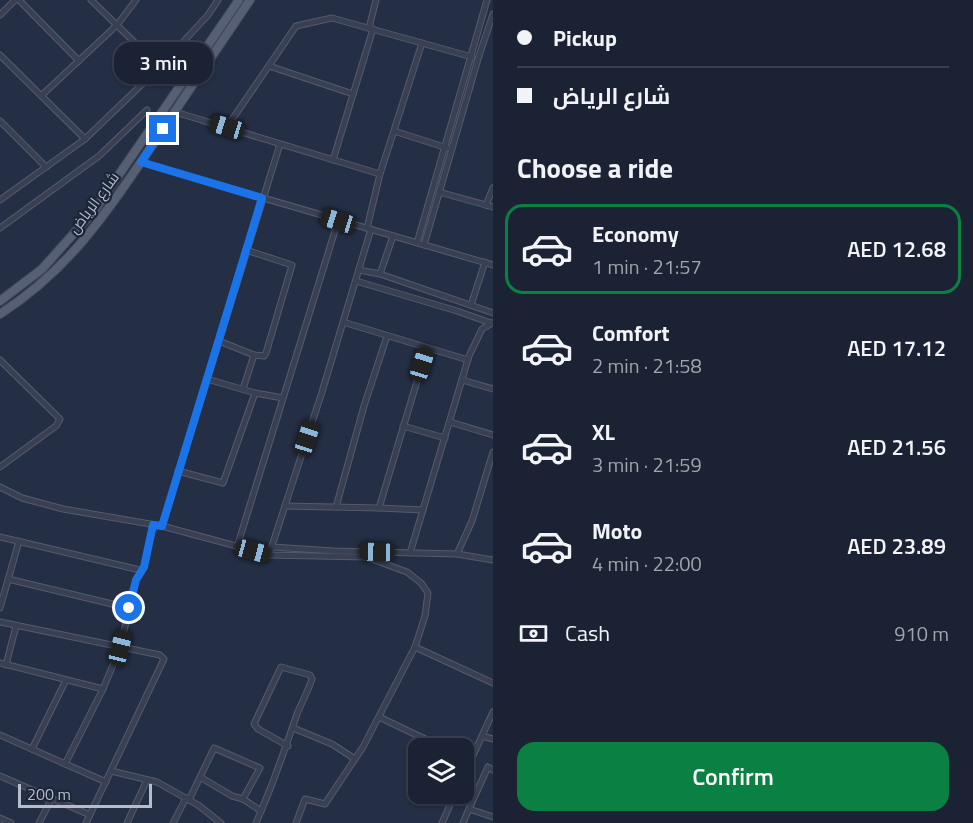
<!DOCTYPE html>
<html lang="en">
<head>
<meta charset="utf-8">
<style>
  :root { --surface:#1b2233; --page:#242a3b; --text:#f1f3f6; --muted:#a0a4ac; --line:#393f4e; --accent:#0b8043 }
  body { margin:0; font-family:"Titillium Web",Cairo,sans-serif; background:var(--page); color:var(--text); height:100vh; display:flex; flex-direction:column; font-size:22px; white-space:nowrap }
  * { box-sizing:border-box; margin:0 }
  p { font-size:20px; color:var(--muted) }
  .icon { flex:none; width:33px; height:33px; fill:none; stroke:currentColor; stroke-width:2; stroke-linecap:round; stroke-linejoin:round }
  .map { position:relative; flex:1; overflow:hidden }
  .panel { display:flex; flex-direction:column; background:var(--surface); width:480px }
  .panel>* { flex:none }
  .guide { display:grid; align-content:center; height:132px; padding:0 24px; background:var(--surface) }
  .fabs { position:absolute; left:408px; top:738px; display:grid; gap:12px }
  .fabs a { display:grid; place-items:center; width:66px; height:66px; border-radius:12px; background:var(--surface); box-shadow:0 2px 4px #0004,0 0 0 2px var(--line); font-size:30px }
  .scale { position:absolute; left:18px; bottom:15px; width:134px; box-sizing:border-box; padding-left:6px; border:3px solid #b6bccd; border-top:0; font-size:16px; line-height:21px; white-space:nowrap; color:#b6bccd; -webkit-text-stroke:4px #1d2539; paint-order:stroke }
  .end { position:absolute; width:27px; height:27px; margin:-14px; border:8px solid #1a73e8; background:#fff; box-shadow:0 0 0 3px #fff }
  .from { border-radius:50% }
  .bubble { position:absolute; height:42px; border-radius:18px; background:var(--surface); box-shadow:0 2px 4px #0004,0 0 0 2px var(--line); font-size:20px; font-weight:600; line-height:42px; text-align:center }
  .car { position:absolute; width:18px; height:36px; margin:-18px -9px; border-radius:8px; box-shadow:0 0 4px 2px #0007; background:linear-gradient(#222 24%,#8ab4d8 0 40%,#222 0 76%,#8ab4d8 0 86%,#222 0) }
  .guide b { display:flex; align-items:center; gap:21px; height:57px; font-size:22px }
  .guide b+b { border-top:2px solid var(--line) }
  .guide i { width:15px; height:15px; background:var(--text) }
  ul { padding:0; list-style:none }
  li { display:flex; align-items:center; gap:18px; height:90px; margin:0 12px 9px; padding:0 12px; border:3px solid transparent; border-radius:18px }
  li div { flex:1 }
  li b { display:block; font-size:22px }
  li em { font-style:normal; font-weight:600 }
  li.selected { border-color:var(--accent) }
  li>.icon { width:54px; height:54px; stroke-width:1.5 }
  h2 { padding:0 24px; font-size:27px; line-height:72px }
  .pay { display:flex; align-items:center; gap:15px; height:66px; padding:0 24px; font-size:22px }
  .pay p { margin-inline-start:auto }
  .action { display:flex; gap:12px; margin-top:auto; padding:12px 24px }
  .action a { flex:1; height:69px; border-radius:18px; background:var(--accent); color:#fff; font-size:24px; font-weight:600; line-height:69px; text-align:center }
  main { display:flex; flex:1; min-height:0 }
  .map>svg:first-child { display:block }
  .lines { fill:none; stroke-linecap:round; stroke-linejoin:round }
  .minor-casing { stroke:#545b6e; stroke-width:7 }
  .primary-casing { stroke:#42495d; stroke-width:10 }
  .minor { stroke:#394054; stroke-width:5 }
  .primary { stroke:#575f74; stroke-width:8 }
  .route { stroke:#1a73e8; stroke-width:8 }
  .labels { text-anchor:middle; stroke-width:4.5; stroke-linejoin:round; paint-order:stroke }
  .street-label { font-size:15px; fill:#b6bccd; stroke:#1d2539 }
</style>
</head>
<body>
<main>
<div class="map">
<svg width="493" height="823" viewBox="0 0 493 823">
  <rect width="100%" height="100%" fill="#242e44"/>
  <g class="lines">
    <g class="minor-casing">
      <g id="minor">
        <path d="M19,0L79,61"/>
        <path d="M91,0L160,67"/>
        <path d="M0,15L15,0"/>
        <path d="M369,28L376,0"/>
        <path d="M0,55L85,139"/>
        <path d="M269,66L353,94"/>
        <path d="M42,95L117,25L136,0"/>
        <path d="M175,112L380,174"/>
        <path d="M0,121L46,167"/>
        <path d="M227,127L296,26L332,18L472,57"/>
        <path d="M394,131L447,148"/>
        <path d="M333,160L373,29"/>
        <path d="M140,162L493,265"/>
        <path d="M439,192L493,207"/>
        <path d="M0,200L85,139L160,67L208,15L218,0"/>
        <path d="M486,205L493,188"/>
        <path d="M0,228L99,156L147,110"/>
        <path d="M367,228L380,174L422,43"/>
        <path d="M417,243L487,0"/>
        <path d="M424,245L478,59L493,14"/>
        <path d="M359,270L380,274L493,313"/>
        <path d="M380,274L393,236"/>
        <path d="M356,281L457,311L491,323"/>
        <path d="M471,305L485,262"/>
        <path d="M343,322L468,360"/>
        <path d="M219,341L254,355L264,356L266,353L292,265L246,250"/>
        <path d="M0,360L60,419L56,426L0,467"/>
        <path d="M207,379L255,393L283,398"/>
        <path d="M462,380L493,389"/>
        <path d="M243,389L254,355"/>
        <path d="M450,422L493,435"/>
        <path d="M403,426L445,438"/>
        <path d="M178,471L223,483L255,393"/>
        <path d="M0,487L22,498L63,509L162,526L269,555L366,557L407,572L421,583L428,593L425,616L415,647L493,683"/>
        <path d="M285,506L379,508"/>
        <path d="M336,507L364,406L387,336"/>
        <path d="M423,510L379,508L427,348"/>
        <path d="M162,526L280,144"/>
        <path d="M0,537L140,570"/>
        <path d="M237,547L338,221"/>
        <path d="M272,547L334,551L457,554L472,521L493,452"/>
        <path d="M410,553L469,356L482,329L492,323"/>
        <path d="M457,554L493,560"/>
        <path d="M269,555L322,392L371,229"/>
        <path d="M8,579L129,608"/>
        <path d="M0,608L19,541"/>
        <path d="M0,622L160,655L164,659L86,823"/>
        <path d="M0,663L103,689"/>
        <path d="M6,665L16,626"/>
        <path d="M379,717L444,748"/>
        <path d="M293,728L332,744L355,759"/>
        <path d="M0,735L106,782"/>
        <path d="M482,736L493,739"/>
        <path d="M32,749L66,680"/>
        <path d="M65,764L103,689L120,648L136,580L144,567L153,525"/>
        <path d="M111,771L157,782L198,805L221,823"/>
        <path d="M464,775L493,712"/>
        <path d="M0,776L90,815"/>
        <path d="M200,777L232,796L243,799"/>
        <path d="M189,800L214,748L260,768L243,799L261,811C275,779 286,746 297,714C302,702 308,691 312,679L310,675L281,667L254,724L258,729L288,746"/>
        <path d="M469,809L488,767L493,770"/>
        <path d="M0,818L11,823"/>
        <path d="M39,823L52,798"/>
        <path d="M127,823L147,780"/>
        <path d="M173,823L186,798"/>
        <path d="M256,823L261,811"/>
        <path d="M296,823L305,799L325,804L363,747L415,647"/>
        <path d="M442,823L455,794"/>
        <path d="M463,823L469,809L493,817"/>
      </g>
    </g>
    <g class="primary-casing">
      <g id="primary">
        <path d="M0,301L42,269L94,211L239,0"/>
        <path d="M0,314C73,267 110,207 158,137C188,91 219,46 250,0"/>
      </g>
    </g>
    <use href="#minor" class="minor"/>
    <use href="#primary" class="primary"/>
  </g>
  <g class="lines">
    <path class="route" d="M129,608L136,580L144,567L153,525L162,526L262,198L141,162L163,129"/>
  </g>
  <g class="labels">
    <g class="street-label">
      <text transform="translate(94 203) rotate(-53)" y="5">شارع الرياض</text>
    </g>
  </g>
</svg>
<div class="fabs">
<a><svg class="icon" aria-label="layers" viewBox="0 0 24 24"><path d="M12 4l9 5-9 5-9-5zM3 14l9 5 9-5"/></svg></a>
</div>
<div class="scale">200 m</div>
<i class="end from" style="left:129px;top:608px"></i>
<i class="end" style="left:163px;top:129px"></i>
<div class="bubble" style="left:114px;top:42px;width:99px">3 min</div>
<i class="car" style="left:227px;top:127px;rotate:287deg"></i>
<i class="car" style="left:338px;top:221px;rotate:287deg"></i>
<i class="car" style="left:422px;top:364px;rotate:17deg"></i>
<i class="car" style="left:307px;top:438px;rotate:18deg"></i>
<i class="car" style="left:253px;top:551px;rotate:105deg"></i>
<i class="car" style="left:377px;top:552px;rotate:271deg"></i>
<i class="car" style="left:120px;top:648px;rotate:14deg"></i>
</div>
<section class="panel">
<div class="guide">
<b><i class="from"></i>Pickup</b>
<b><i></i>شارع الرياض</b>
</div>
<h2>Choose a ride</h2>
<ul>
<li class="selected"><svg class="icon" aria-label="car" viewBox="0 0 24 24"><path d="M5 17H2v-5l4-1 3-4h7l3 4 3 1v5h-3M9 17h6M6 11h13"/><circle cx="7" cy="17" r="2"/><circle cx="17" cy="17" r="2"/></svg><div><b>Economy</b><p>1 min · 21:57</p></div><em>AED 12.68</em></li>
<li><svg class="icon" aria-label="car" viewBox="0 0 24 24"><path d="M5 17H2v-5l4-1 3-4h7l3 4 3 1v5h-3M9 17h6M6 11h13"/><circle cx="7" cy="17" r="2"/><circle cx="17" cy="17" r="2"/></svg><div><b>Comfort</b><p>2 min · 21:58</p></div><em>AED 17.12</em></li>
<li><svg class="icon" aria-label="car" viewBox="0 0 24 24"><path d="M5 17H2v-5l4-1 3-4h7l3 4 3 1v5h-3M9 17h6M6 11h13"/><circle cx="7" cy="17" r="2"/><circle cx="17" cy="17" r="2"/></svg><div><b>XL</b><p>3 min · 21:59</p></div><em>AED 21.56</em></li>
<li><svg class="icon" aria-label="car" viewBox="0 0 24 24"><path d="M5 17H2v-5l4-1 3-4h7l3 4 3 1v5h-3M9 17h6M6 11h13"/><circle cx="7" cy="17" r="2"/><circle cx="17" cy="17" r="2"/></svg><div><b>Moto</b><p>4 min · 22:00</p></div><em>AED 23.89</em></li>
</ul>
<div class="pay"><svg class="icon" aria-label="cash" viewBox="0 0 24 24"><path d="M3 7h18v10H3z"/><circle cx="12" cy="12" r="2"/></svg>Cash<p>910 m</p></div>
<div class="action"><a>Confirm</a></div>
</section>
</main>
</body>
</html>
